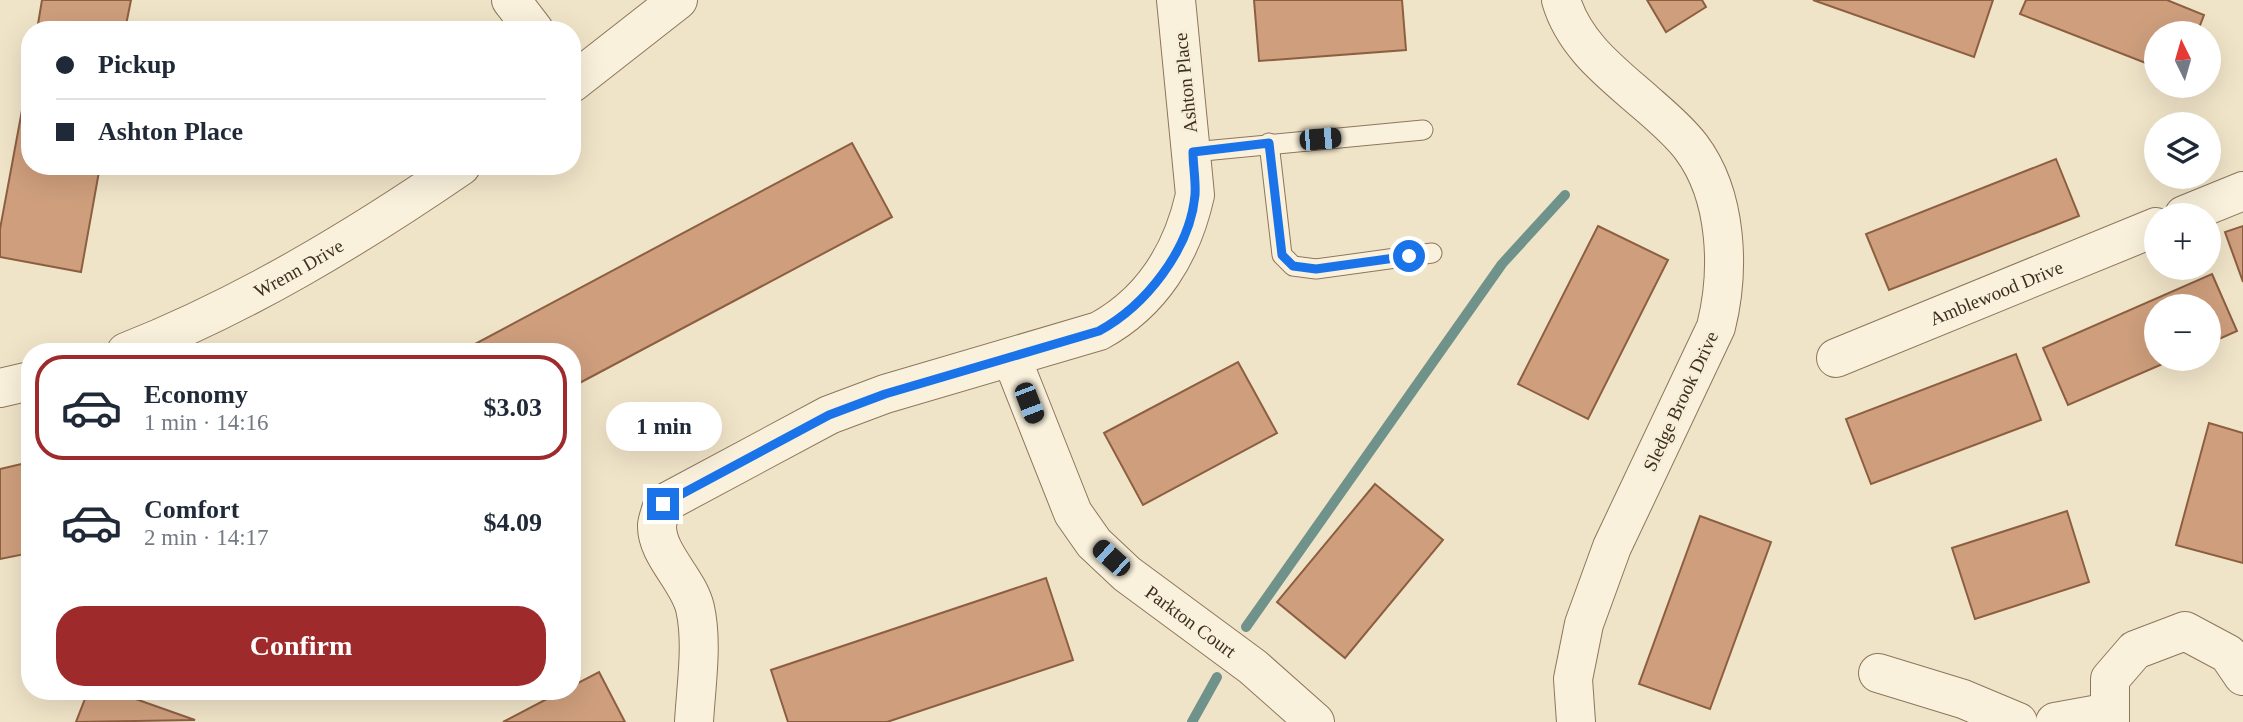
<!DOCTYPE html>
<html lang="en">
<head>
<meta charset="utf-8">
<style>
  :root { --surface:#fff; --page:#f2f2f3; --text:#1f2937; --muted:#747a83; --line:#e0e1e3; --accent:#9e2a2b }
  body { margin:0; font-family:"Times New Roman",serif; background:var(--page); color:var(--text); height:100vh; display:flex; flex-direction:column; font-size:26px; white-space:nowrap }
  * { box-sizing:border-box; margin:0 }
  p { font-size:23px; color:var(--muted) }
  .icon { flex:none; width:38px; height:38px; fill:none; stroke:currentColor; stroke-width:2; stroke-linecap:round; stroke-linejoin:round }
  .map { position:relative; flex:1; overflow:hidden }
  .side { position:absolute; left:21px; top:343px; width:560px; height:357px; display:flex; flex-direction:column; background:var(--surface); border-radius:28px; box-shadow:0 7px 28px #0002 }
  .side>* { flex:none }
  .hud { position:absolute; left:21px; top:21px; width:560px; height:154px; border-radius:28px; box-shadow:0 7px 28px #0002; display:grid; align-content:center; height:154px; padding:0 35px; background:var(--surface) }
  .needle { width:46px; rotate:355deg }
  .buttons { position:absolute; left:2144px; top:21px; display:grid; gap:14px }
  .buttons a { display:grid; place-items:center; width:77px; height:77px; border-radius:50%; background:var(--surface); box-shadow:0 7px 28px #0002; font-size:35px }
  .end { position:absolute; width:32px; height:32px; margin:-16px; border:9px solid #1a73e8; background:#fff; box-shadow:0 0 0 4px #fff }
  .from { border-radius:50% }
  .bubble { position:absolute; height:49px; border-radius:24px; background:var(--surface); box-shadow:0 7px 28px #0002; font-size:23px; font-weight:700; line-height:49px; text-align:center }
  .car { position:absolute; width:21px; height:42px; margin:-21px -10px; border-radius:9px; box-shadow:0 0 5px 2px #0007; background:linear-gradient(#222 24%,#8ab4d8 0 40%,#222 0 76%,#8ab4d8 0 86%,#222 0) }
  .hud b { display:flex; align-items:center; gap:24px; height:66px; font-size:26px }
  .hud b+b { border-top:2px solid var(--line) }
  .hud i { width:18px; height:18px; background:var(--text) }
  ul { padding:12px 0 0; list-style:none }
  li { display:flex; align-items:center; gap:21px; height:105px; margin:0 14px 10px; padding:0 21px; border:4px solid transparent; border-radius:28px }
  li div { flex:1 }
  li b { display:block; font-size:26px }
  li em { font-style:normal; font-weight:700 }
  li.current { border-color:var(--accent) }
  li>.icon { width:63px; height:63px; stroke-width:1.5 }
  .button { display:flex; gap:14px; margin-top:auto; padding:14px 35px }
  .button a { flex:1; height:80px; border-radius:28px; background:var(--accent); color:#fff; font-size:28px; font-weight:700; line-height:80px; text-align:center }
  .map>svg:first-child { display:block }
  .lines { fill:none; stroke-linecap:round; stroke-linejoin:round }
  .stream { stroke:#6f938a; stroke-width:10 }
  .building { fill:#cf9f7d; stroke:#8d5f41; stroke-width:2 }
  .lane-casing { stroke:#8d765c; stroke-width:21 }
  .street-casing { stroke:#8d765c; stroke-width:40 }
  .lane { stroke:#faf1dc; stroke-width:19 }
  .street { stroke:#faf1dc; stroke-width:38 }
  .route { stroke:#1a73e8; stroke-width:9 }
  .labels { text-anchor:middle; stroke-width:5; stroke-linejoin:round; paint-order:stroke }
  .street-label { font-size:19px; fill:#3d2e20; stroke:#f7eed8 }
</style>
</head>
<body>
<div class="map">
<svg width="2243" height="722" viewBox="0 0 2243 722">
  <rect width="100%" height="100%" fill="#f0e4c8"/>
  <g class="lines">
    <g class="stream">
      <path d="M1246,627L1502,264L1565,195"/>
      <path d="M1192,722L1217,677"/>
    </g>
  </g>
  <g class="building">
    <path d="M42,0H131L125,30H37Z"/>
    <path d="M1254,0H1402L1406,50L1259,61Z"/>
    <path d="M1647,0H1702L1706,7L1666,32Z"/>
    <path d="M1813,0H1993L1974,57Z"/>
    <path d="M2026,0H2167L2204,15L2197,33H2156V67L2020,14Z"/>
    <path d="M30,67V166H100L81,272L0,257V229Z"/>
    <path d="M852,143L892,217L572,387V352H460Z"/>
    <path d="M2056,159L2079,216L1889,290L1866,234Z"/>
    <path d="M1598,226L1668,260L1588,419L1518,384Z"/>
    <path d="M2243,226V282L2225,232Z"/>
    <path d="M2212,274L2237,331L2208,344V306H2156V359H2174L2068,405L2043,348Z"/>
    <path d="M2016,354L2041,420L1871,484L1846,419Z"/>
    <path d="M1238,362L1277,433L1143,505L1104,433Z"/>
    <path d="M2209,423L2243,433V563L2176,545Z"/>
    <path d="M30,462V553L0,559V469Z"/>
    <path d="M1375,484L1443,540L1345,658L1277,602Z"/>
    <path d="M2067,511L2089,582L1975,619L1952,548Z"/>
    <path d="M1700,516L1771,542L1710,709L1639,684Z"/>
    <path d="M1046,578L1073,660L887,722H788L771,670Z"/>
    <path d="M599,672L625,722H503L562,691H572V686Z"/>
    <path d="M88,691H113L195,720L76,722Z"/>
  </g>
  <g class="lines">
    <g class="lane-casing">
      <g id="lane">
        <path d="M1269,143L1282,255L1293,266L1316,269L1432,253"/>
        <path d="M1193,152L1423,130"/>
      </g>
    </g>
    <g class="street-casing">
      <g id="street">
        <path d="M511,0L534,30"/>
        <path d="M1561,0C1574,45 1612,73 1645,102C1661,116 1678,130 1691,147C1728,196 1730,271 1716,327L1612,547L1584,624L1573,679L1576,722"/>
        <path d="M572,83L678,0"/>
        <path d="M2184,215L2243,191"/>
        <path id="s1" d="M126,352C245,305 356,238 461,166"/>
        <path id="s2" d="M1836,358L2156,227"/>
        <path id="s3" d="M1012,359L1073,513L1094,543L1127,574L1253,667L1315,722"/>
        <path d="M0,388L30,381"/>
        <path d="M1878,673L1963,699L2018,722"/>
        <path d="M694,722C696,686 703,643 695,608C688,579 656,554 657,525C658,518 661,510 663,504L829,415L885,394L1099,331C1152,302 1182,253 1195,195L1176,0"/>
        <path d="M2055,722L2110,712"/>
        <path d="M2110,722V679L2135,650L2185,631L2228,654L2243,676"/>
      </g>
    </g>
    <use href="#lane" class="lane"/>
    <use href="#street" class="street"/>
  </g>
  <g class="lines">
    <path class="route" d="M663,504L829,415L885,394L1099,331C1145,306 1190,250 1195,195C1196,181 1193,166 1193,152L1269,143L1282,255L1293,266L1316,269L1409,256"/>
  </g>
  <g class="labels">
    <g class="street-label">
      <text transform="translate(1185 83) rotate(-96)" y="7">Ashton Place</text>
      <text dy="7" stroke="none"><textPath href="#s1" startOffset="192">Wrenn Drive</textPath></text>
      <text dy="7" stroke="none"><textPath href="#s2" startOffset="173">Amblewood Drive</textPath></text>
      <text transform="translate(1680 401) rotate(-65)" y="7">Sledge Brook Drive</text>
      <text dy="7" stroke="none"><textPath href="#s3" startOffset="327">Parkton Court</textPath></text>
    </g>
  </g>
</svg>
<div class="buttons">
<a><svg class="needle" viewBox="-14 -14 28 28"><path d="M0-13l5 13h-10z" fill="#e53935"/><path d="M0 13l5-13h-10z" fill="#747a83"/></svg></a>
<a><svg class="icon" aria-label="layers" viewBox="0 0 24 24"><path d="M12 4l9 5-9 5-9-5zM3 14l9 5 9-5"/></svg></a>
<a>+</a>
<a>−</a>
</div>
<i class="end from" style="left:1409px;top:256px"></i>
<i class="end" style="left:663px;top:504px"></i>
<div class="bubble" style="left:606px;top:402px;width:116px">1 min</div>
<i class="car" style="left:1320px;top:139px;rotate:85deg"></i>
<i class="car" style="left:1029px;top:403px;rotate:159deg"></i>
<i class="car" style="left:1111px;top:558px;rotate:312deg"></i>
<div class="hud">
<b><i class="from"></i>Pickup</b>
<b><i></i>Ashton Place</b>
</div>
<section class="side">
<ul>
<li class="current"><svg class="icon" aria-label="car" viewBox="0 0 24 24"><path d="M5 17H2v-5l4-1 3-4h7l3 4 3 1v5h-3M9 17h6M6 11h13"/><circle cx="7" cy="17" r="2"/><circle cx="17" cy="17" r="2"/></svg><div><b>Economy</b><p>1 min · 14:16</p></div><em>$3.03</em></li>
<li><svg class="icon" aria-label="car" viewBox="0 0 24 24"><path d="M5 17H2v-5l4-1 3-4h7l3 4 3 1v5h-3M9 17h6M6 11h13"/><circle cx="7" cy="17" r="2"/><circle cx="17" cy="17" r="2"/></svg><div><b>Comfort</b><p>2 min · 14:17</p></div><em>$4.09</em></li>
</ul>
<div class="button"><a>Confirm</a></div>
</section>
</div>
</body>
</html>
